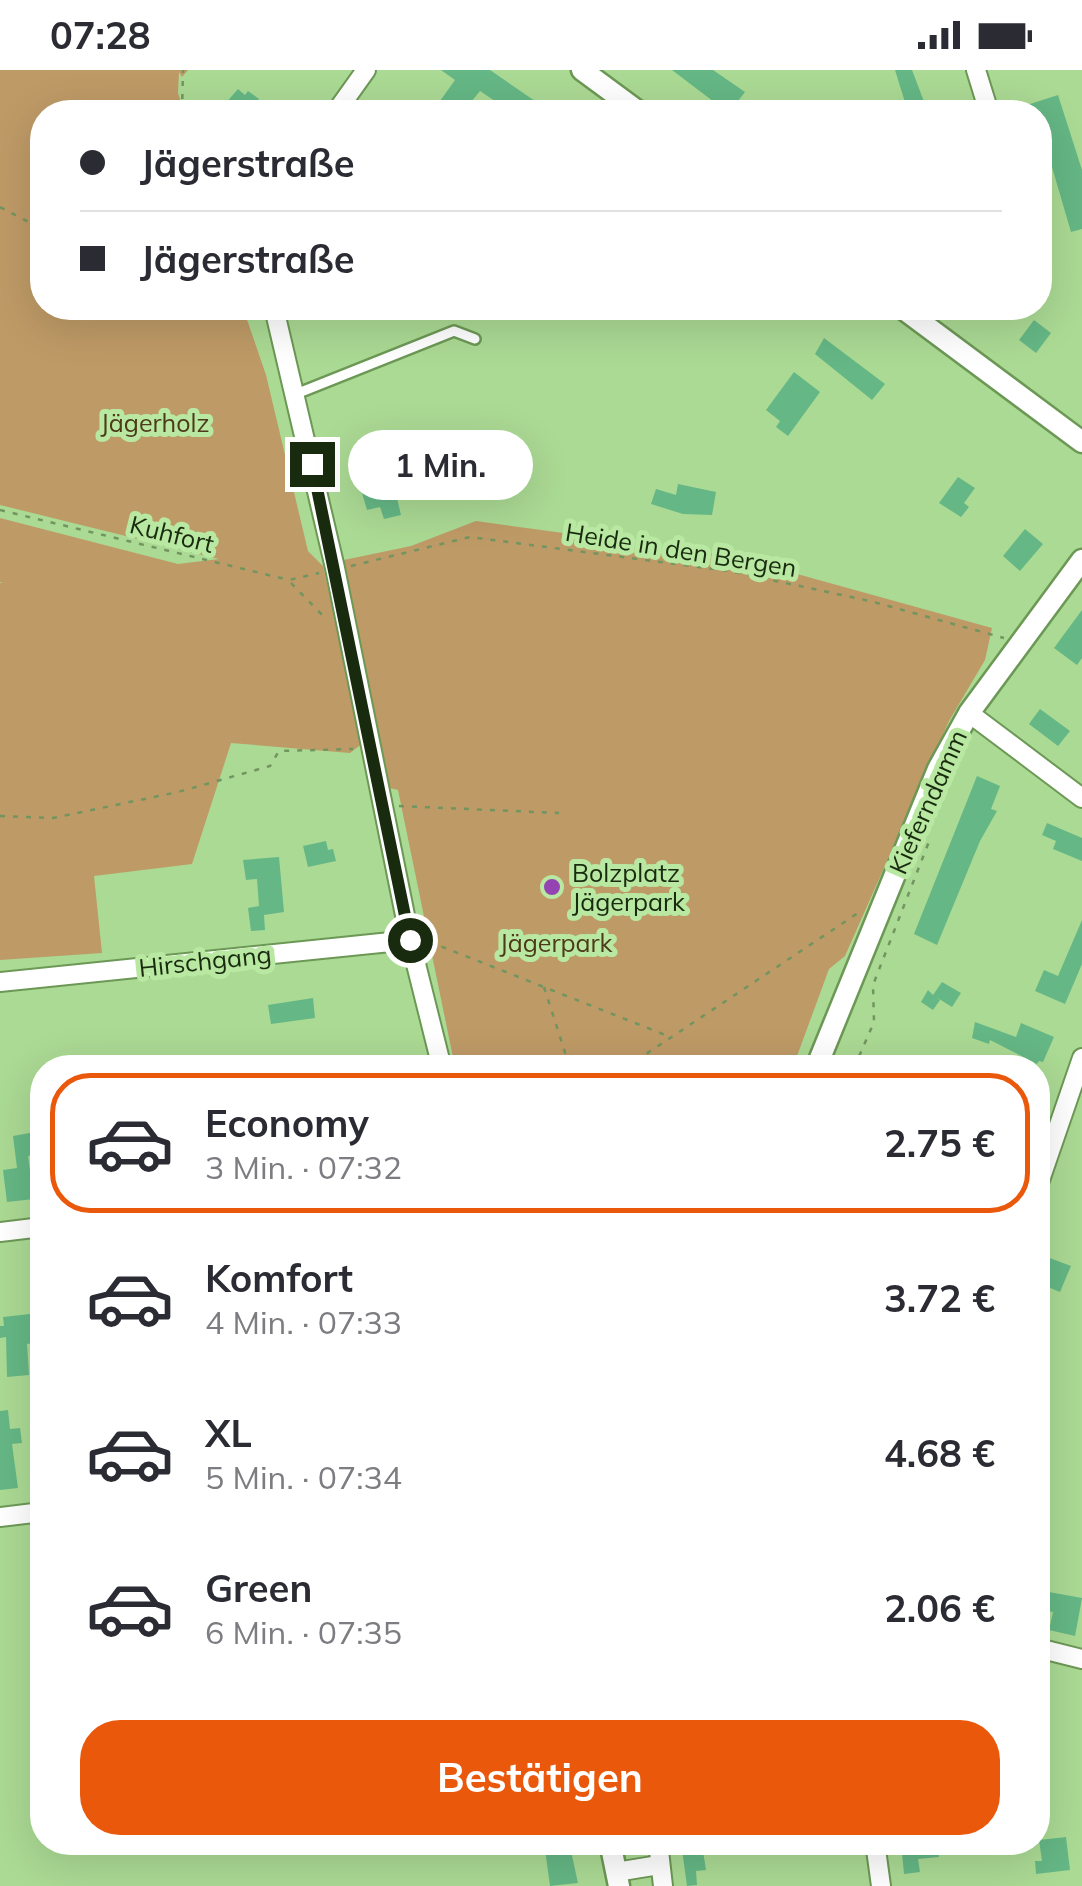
<!DOCTYPE html>
<html lang="de">
<head>
<meta charset="utf-8">
<style>
  :root { --surface:#fff; --page:#f2f2f3; --text:#2b2b33; --muted:#7c7c81; --line:#e1e1e2; --accent:#ea580c }
  body { margin:0; font-family:Mulish,sans-serif; background:var(--page); color:var(--text); height:100vh; display:flex; flex-direction:column; font-size:38px; white-space:nowrap }
  * { box-sizing:border-box; margin:0 }
  p { font-size:32px; color:var(--muted) }
  .icon { flex:none; width:55px; height:55px; fill:none; stroke:currentColor; stroke-width:2; stroke-linecap:round; stroke-linejoin:round }
  .map { position:relative; flex:1; overflow:hidden }
  .sheet { position:absolute; left:30px; top:985px; width:1020px; height:800px; display:flex; flex-direction:column; background:var(--surface); border-radius:40px; box-shadow:0 10px 40px #0002 }
  .sheet>* { flex:none }
  .banner { position:absolute; left:30px; top:30px; width:1022px; height:220px; border-radius:40px; box-shadow:0 10px 40px #0002; display:grid; align-content:center; height:220px; padding:0 50px; background:var(--surface) }
  .end { position:absolute; width:45px; height:45px; margin:-22px; border:12px solid #192b0f; background:#fff; box-shadow:0 0 0 5px #fff }
  .from { border-radius:50% }
  .bubble { position:absolute; height:70px; border-radius:35px; background:var(--surface); box-shadow:0 10px 40px #0002; font-size:32px; font-weight:700; line-height:70px; text-align:center }
  .banner b { display:flex; align-items:center; gap:35px; height:95px; font-size:38px }
  .banner b+b { border-top:2px solid var(--line) }
  .banner i { width:25px; height:25px; background:var(--text) }
  ul { padding:18px 0 0; list-style:none }
  li { display:flex; align-items:center; gap:30px; height:140px; margin:0 20px 15px; padding:0 30px; border:5px solid transparent; border-radius:40px }
  li div { flex:1 }
  li b { display:block; font-size:38px }
  li em { font-style:normal; font-weight:700 }
  li.selected { border-color:var(--accent) }
  li>.icon { width:90px; height:90px; stroke-width:1.5 }
  .cta { display:flex; gap:20px; margin-top:auto; padding:20px 50px }
  .cta a { flex:1; height:115px; border-radius:40px; background:var(--accent); color:#fff; font-size:40px; font-weight:700; line-height:115px; text-align:center }
  .status { display:flex; justify-content:space-between; align-items:center; height:70px; padding:0 50px; background:var(--surface); direction:ltr }
  .status svg { height:28px; fill:currentColor }
  .map>svg:first-child { display:block }
  .green { fill:#be9a66 }
  .building { fill:#65b785 }
  .lines { fill:none; stroke-linecap:round; stroke-linejoin:round }
  .service-casing { stroke:#6c9855; stroke-width:14 }
  .minor-casing { stroke:#6c9855; stroke-width:22 }
  .tertiary-casing { stroke:#6c9855; stroke-width:25 }
  .path { stroke:#729560; stroke-width:2.5; stroke-dasharray:5 8; stroke-linecap:butt }
  .service { stroke:#fff; stroke-width:9 }
  .minor { stroke:#fff; stroke-width:18 }
  .tertiary { stroke:#fff; stroke-width:20 }
  .route { stroke:#192b0f; stroke-width:12 }
  .poi-dot { fill:#9443b2; stroke:#b8e8a1; stroke-width:4 }
  .labels { text-anchor:middle; stroke-width:10; stroke-linejoin:round; paint-order:stroke }
  .park-label { font-size:25px; fill:#4e3919; stroke:#b8e8a1 }
  .street-label { font-size:25px; fill:#192b0f; stroke:#b8e8a1 }
  .poi-label { font-size:25px; fill:#192b0f; stroke:#b8e8a1; text-anchor:start }
</style>
</head>
<body>
<div class="status"><b>07:28</b><svg viewBox="0 0 49 12"><path d="M0 12V9h3v3zM5 12V6h3v6zM10 12V3h3v9zM15 12V0h3v12zM26 1h20v11H26zM47 4h2v5h-2z"/></svg></div>
<div class="map">
<svg width="1082" height="1816" viewBox="0 0 1082 1816">
  <rect width="100%" height="100%" fill="#abda94"/>
  <g class="green">
    <path d="M0,0H188L182,7L179,2L178,23L184,42H42V238H243L266,305L308,481L323,496L363,673L350,683L231,673L192,794L94,806L102,883L0,890V513L3,512H0V448L178,494L219,489L0,435Z"/>
    <path d="M476,451L732,486L992,558L985,590L949,651L845,886L829,899L793,997H455L398,720L385,717L339,491L411,476Z"/>
  </g>
  <g class="building">
    <path d="M441,0H490L551,42H511L480,21L463,42H441L435,38L455,10Z"/>
    <path d="M672,0H713L745,22L738,31L744,35L738,42H712L718,35Z"/>
    <path d="M895,0H912L928,42H908Z"/>
    <path d="M238,19L245,25L248,21L259,29L249,42H218Z"/>
    <path d="M1058,25L1082,100V159L1071,162L1040,56V42H1011V40Z"/>
    <path d="M1034,250L1051,263L1036,283L1019,270Z"/>
    <path d="M824,268L885,314L872,330L815,284Z"/>
    <path d="M794,302L820,322L788,366L776,357L780,351L766,340Z"/>
    <path d="M385,396L390,412L393,411L401,445L384,449L380,437L367,440L362,423L376,420L370,400Z"/>
    <path d="M958,407L975,418L964,433L969,437L961,447L939,433Z"/>
    <path d="M678,414L716,422L712,445L683,444L651,434L656,419L676,425Z"/>
    <path d="M1025,459L1043,474L1020,501L1003,486Z"/>
    <path d="M1082,540V588L1077,595L1054,578Z"/>
    <path d="M1040,639L1070,661L1058,676L1029,654Z"/>
    <path d="M977,706L1000,716L991,739L997,741L980,771L937,875L914,864Z"/>
    <path d="M1047,753L1082,768V791L1053,779L1056,771L1042,765Z"/>
    <path d="M326,771L328,780L333,779L336,791L308,797L303,776Z"/>
    <path d="M279,787L284,842L264,845L265,860L251,861L248,838L259,836L257,809L246,810L243,790Z"/>
    <path d="M1082,850V894L1065,934L1035,921L1044,900L1058,906Z"/>
    <path d="M942,912L961,923L952,937L936,927L940,930L933,940L921,932L928,920L933,925Z"/>
    <path d="M313,928L315,948L271,954L268,935Z"/>
    <path d="M975,952L1016,967L1021,953L1054,967L1043,992L1039,991L1037,994L990,970L989,974L972,968Z"/>
    <path d="M35,1062L38,1079L31,1080L32,1085L28,1086L34,1129L7,1132L3,1100L17,1098L13,1066Z"/>
    <path d="M1047,1187L1071,1196L1060,1222L1038,1213Z"/>
    <path d="M30,1244L34,1273L27,1274L29,1305L7,1307L6,1267L0,1268V1256H4L3,1247Z"/>
    <path d="M8,1340L10,1359L20,1358L22,1373L12,1374L18,1418L0,1420V1341Z"/>
    <path d="M1038,1520L1082,1528L1075,1566L1049,1560L1053,1542L1038,1539Z"/>
    <path d="M1066,1767L1070,1800L1036,1804L1035,1791H1042L1039,1770Z"/>
    <path d="M544,1772H569L578,1813L550,1816Z"/>
    <path d="M681,1772H694V1782L703,1781L706,1800L696,1801L697,1815L687,1816Z"/>
    <path d="M901,1772H938L939,1787L918,1789L920,1802L904,1804Z"/>
  </g>
  <g class="lines">
    <g class="service-casing">
      <path id="service" d="M296,324L454,261L475,269"/>
    </g>
    <g class="minor-casing">
      <g id="minor">
        <path d="M976,0L989,42"/>
        <path d="M336,42L366,0"/>
        <path d="M274,238L335,498L410,870L442,998"/>
        <path d="M969,643L1082,728"/>
        <path d="M0,912L410,870"/>
        <path d="M1038,1116L1082,988"/>
        <path d="M0,1162L42,1157"/>
        <path d="M0,1447L42,1442"/>
        <path d="M1038,1578L1082,1589"/>
        <path d="M658,1772L663,1816"/>
        <path d="M875,1772L881,1816"/>
        <path d="M616,1802L659,1795"/>
      </g>
    </g>
    <g class="tertiary-casing">
      <g id="tertiary">
        <path d="M582,0L639,42"/>
        <path d="M902,238L1082,372"/>
        <path d="M816,998L938,699L969,643L1082,490"/>
        <path d="M610,1772L619,1816"/>
      </g>
    </g>
    <g class="path">
      <path d="M182,42L183,0"/>
      <path d="M0,137L42,159"/>
      <path d="M0,440L289,510L319,503"/>
      <path d="M351,496L470,467L729,501L870,531L1004,568"/>
      <path d="M291,513L327,550"/>
      <path d="M399,736L559,743"/>
      <path d="M0,746L53,748L178,722L270,696L279,681L353,679"/>
      <path d="M429,875L435,874L668,966"/>
      <path d="M544,917L570,998"/>
      <path d="M625,998L861,841"/>
      <path d="M854,998L874,952L873,915L930,769"/>
    </g>
    <use href="#service" class="service"/>
    <use href="#minor" class="minor"/>
    <use href="#tertiary" class="tertiary"/>
  </g>
  <g class="lines">
    <path class="route" d="M312,394L410,870"/>
  </g>
  <circle class="poi-dot" cx="552" cy="817" r="10"/>
  <g class="labels">
    <g class="park-label">
      <text x="155" y="362">Jägerholz</text>
      <text x="556" y="882">Jägerpark</text>
    </g>
    <g class="street-label">
      <text transform="translate(172 464) rotate(14)" y="9">Kuhfort</text>
      <text transform="translate(681 480) rotate(9)" y="9">Heide in den Bergen</text>
      <text transform="translate(928 732) rotate(-66)" y="9">Kieferndamm</text>
      <text transform="translate(205 891) rotate(-6)" y="9">Hirschgang</text>
    </g>
    <g class="poi-label">
      <text x="572" y="812">Bolzplatz<tspan x="572" dy="29">Jägerpark</tspan></text>
    </g>
  </g>
</svg>
<i class="end from" style="left:410px;top:870px"></i>
<i class="end" style="left:312px;top:394px"></i>
<div class="bubble" style="left:348px;top:360px;width:185px">1 Min.</div>
<div class="banner">
<b><i class="from"></i>Jägerstraße</b>
<b><i></i>Jägerstraße</b>
</div>
<section class="sheet">
<ul>
<li class="selected"><svg class="icon" aria-label="car" viewBox="0 0 24 24"><path d="M5 17H2v-5l4-1 3-4h7l3 4 3 1v5h-3M9 17h6M6 11h13"/><circle cx="7" cy="17" r="2"/><circle cx="17" cy="17" r="2"/></svg><div><b>Economy</b><p>3 Min. · 07:32</p></div><em>2.75 €</em></li>
<li><svg class="icon" aria-label="car" viewBox="0 0 24 24"><path d="M5 17H2v-5l4-1 3-4h7l3 4 3 1v5h-3M9 17h6M6 11h13"/><circle cx="7" cy="17" r="2"/><circle cx="17" cy="17" r="2"/></svg><div><b>Komfort</b><p>4 Min. · 07:33</p></div><em>3.72 €</em></li>
<li><svg class="icon" aria-label="car" viewBox="0 0 24 24"><path d="M5 17H2v-5l4-1 3-4h7l3 4 3 1v5h-3M9 17h6M6 11h13"/><circle cx="7" cy="17" r="2"/><circle cx="17" cy="17" r="2"/></svg><div><b>XL</b><p>5 Min. · 07:34</p></div><em>4.68 €</em></li>
<li><svg class="icon" aria-label="car" viewBox="0 0 24 24"><path d="M5 17H2v-5l4-1 3-4h7l3 4 3 1v5h-3M9 17h6M6 11h13"/><circle cx="7" cy="17" r="2"/><circle cx="17" cy="17" r="2"/></svg><div><b>Green</b><p>6 Min. · 07:35</p></div><em>2.06 €</em></li>
</ul>
<div class="cta"><a>Bestätigen</a></div>
</section>
</div>
</body>
</html>
